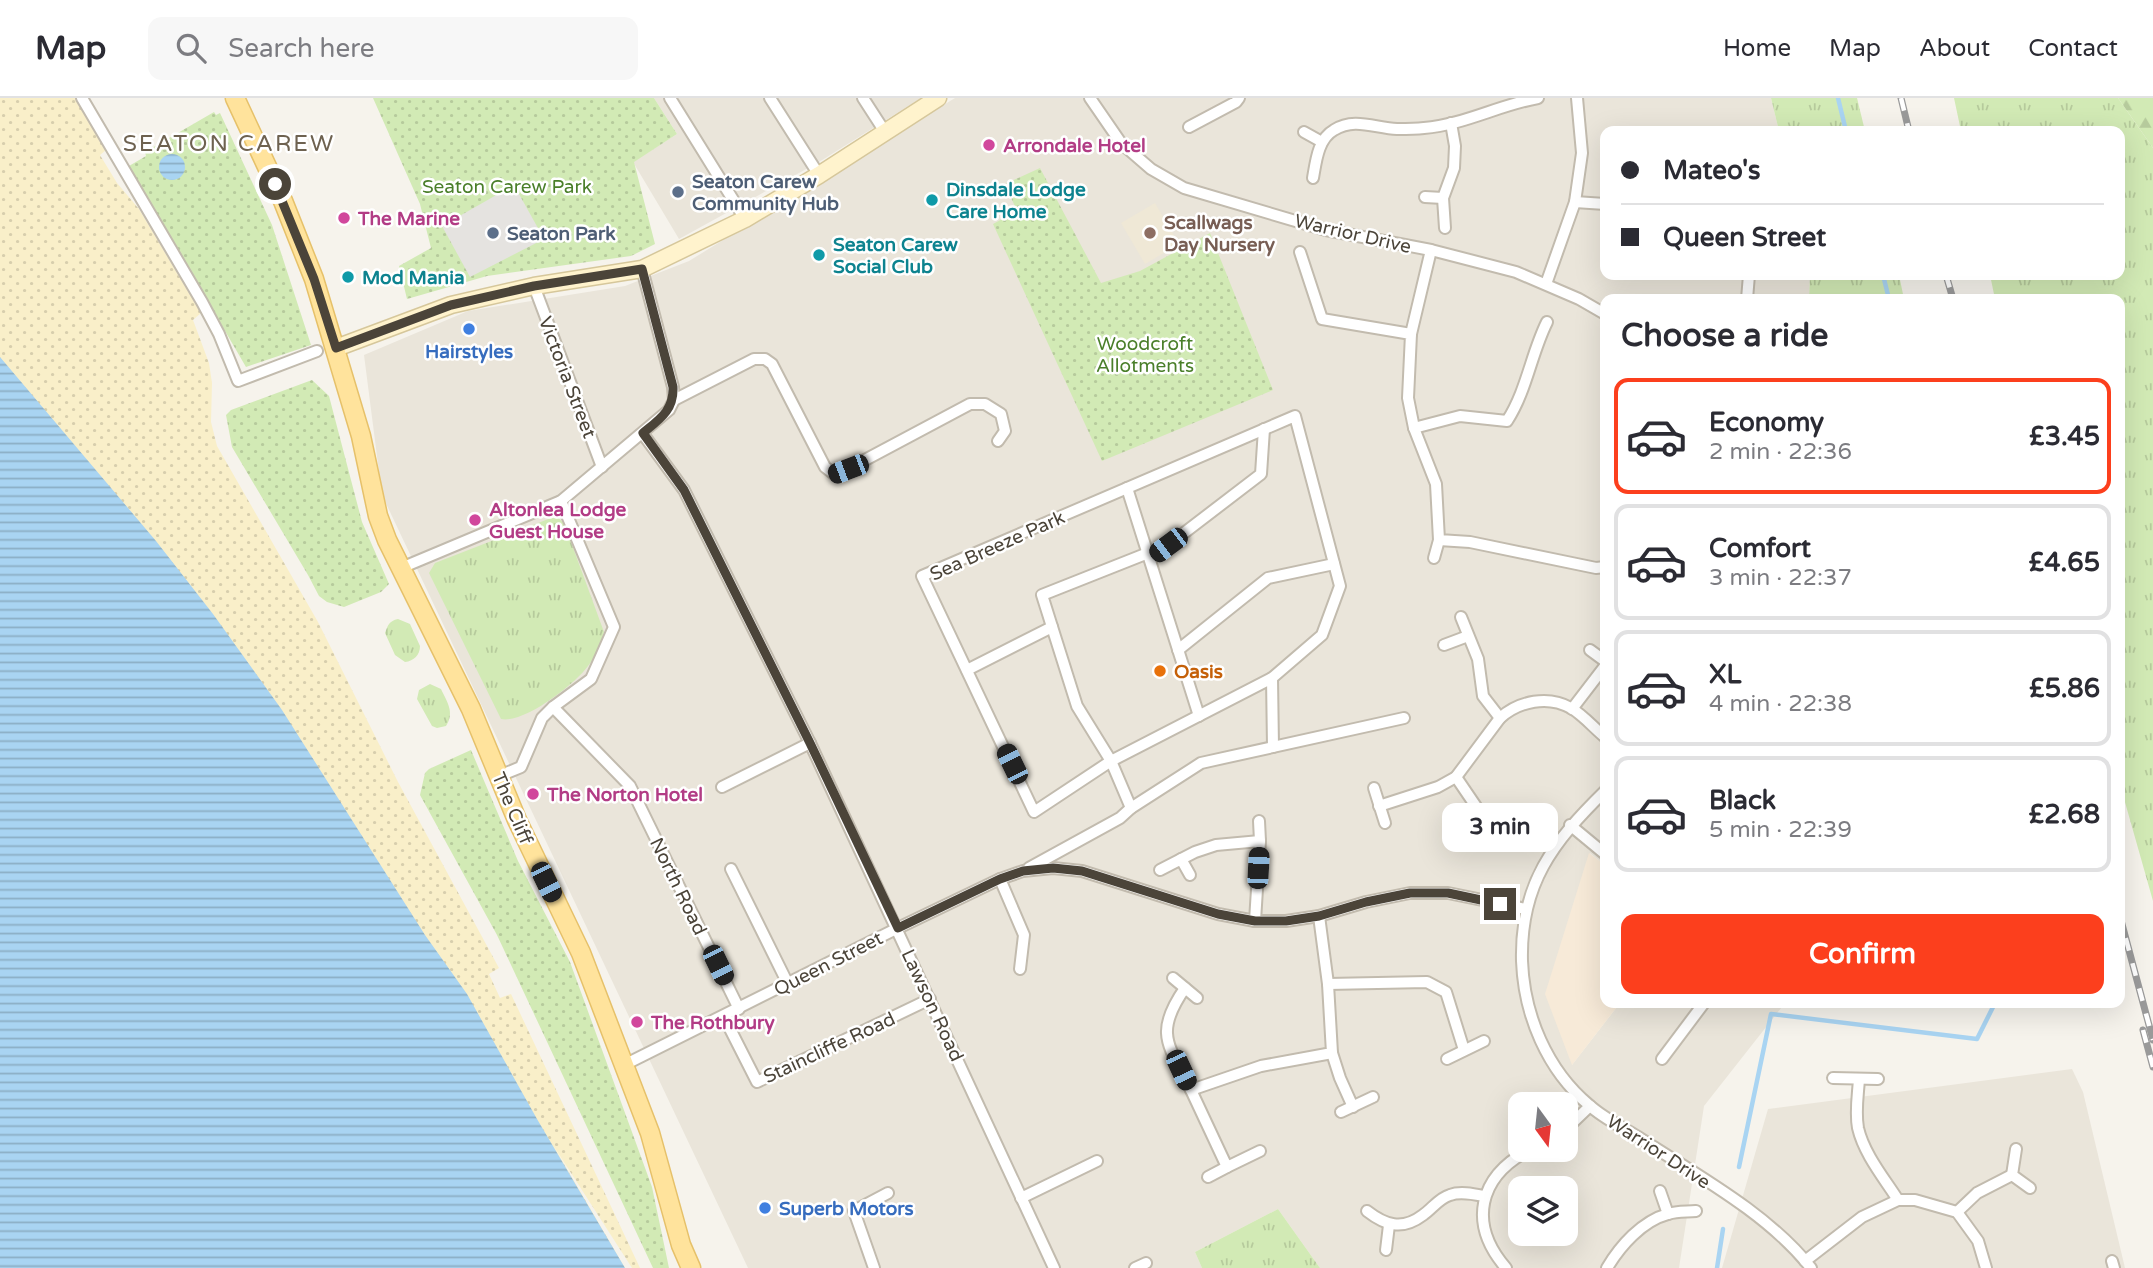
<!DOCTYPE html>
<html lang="en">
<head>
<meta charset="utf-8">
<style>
  :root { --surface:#fff; --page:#f7f7f7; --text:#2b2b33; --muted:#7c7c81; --line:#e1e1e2; --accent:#fc3f1d }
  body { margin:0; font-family:"Varela Round",sans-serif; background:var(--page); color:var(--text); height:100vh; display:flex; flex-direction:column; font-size:26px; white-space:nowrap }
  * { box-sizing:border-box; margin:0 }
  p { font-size:23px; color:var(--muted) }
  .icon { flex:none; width:38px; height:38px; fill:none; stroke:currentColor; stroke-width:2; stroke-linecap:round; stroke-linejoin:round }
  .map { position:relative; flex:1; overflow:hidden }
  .details { position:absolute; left:1600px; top:196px; width:525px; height:714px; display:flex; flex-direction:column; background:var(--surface); border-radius:14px; box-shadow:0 7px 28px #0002 }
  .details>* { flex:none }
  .guide { position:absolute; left:1600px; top:28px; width:525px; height:154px; border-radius:14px; box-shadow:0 7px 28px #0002; display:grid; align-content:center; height:154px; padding:0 21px; background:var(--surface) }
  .needle { width:46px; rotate:165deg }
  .tools { position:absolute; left:1508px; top:994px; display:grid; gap:14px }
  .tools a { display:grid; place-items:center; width:70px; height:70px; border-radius:14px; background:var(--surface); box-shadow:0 7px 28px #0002; font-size:35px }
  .end { position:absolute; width:32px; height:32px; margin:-16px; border:9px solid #4b4439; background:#fff; box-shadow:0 0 0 4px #fff }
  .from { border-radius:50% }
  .bubble { position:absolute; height:49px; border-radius:14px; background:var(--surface); box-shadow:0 7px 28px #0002; font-size:23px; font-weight:700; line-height:49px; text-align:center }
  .car { position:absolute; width:21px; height:42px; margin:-21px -10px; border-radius:9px; box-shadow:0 0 5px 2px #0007; background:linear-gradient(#222 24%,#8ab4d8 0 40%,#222 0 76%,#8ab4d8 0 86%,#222 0) }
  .guide b { display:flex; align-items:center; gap:24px; height:66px; font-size:26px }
  .guide b+b { border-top:2px solid var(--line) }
  .guide i { width:18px; height:18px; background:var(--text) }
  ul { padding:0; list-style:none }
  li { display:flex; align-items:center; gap:21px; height:116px; margin:0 14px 10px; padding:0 7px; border:4px solid var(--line); border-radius:14px }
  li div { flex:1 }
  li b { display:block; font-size:26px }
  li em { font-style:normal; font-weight:700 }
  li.current { border-color:var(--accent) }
  li>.icon { width:63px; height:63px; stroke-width:1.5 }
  h2 { padding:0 21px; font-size:32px; line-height:84px }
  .action { display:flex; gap:14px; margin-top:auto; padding:14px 21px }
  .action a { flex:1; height:80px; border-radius:14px; background:var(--accent); color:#fff; font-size:28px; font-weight:700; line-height:80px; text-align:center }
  header { display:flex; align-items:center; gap:42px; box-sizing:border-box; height:98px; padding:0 35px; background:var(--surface); border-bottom:2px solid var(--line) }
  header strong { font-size:33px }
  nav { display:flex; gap:38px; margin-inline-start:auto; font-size:24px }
  .search { width:490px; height:63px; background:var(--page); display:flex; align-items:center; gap:18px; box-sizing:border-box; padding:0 24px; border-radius:14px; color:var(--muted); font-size:26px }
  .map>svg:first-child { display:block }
  .residential { fill:#eae5da; fill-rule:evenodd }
  .commercial { fill:#f7ead8 }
  .education { fill:#efe8d6 }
  .grass { fill:url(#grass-tufts) }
  .forest { fill:url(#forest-firs) }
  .sand { fill:url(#sand-dots) }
  .park { fill:url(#park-dots) }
  .parking { fill:#e5e3e0 }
  .water { fill:url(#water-rules) }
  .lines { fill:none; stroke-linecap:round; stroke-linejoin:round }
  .stream { stroke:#a9d4f2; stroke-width:4.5 }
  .street-casing { stroke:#c2bbae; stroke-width:14 }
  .secondary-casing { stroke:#d6c79b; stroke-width:19 }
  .primary-casing { stroke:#e6c16a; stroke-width:21 }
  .street { stroke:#fff; stroke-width:10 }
  .secondary { stroke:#fff3cd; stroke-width:16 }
  .primary { stroke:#ffe39c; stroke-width:18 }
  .rail-casing { stroke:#9a9a9a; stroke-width:7 }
  .rail { stroke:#fff; stroke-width:4.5; stroke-dasharray:13; stroke-linecap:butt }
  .route { stroke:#4b4439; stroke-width:9 }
  .hotel-dot { fill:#d1479c; stroke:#fff; stroke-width:2.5 }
  .service-dot { fill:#5c6f8a; stroke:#fff; stroke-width:2.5 }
  .culture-dot { fill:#0f9aa8; stroke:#fff; stroke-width:2.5 }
  .education-dot { fill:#8d6e63; stroke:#fff; stroke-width:2.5 }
  .shop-dot { fill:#3f7fe0; stroke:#fff; stroke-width:2.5 }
  .food-dot { fill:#e8710a; stroke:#fff; stroke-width:2.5 }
  .labels { text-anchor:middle; stroke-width:5; stroke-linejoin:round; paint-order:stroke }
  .hotel-label { font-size:19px; font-weight:bold; fill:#b23c85; stroke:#fff; text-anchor:start }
  .service-label { font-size:19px; font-weight:bold; fill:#4e5e75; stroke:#fff; text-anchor:start }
  .park-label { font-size:19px; fill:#4a7f2a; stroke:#fff }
  .culture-label { font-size:19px; font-weight:bold; fill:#0d838f; stroke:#fff; text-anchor:start }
  .education-label { font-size:19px; font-weight:bold; fill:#785e54; stroke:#fff; text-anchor:start }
  .street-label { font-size:19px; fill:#4b4439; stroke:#fff }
  .shop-label { font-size:19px; font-weight:bold; fill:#366cbe; stroke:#fff }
  .food-label { font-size:19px; font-weight:bold; fill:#c56008; stroke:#fff; text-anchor:start }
  .quarter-label { font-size:23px; letter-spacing:2px; fill:#6e6250; stroke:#fff }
</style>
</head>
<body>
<header>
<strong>Map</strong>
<div class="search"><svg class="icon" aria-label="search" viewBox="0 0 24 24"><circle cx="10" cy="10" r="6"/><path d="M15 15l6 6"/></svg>Search here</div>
<nav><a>Home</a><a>Map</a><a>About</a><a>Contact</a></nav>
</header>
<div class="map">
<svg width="2153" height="1170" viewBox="0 0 2153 1170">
  <defs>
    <pattern id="grass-tufts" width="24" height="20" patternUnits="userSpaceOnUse" patternTransform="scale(1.75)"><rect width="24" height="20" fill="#d2eab5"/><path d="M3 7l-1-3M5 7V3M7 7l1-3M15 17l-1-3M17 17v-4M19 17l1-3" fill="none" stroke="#b6ca9c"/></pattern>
    <pattern id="forest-firs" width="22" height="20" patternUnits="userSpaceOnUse" patternTransform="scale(1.75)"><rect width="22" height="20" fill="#d2eab5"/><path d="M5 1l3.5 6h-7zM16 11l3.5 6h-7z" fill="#b6ca9c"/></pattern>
    <pattern id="sand-dots" width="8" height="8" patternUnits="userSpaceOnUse" patternTransform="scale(1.75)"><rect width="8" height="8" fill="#f9efc9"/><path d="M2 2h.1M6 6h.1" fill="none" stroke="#d7cead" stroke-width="1.8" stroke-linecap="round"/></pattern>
    <pattern id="park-dots" width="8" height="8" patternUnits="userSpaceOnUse" patternTransform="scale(1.75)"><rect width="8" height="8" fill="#d2eab5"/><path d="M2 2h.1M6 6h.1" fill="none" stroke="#b6ca9c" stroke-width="1.8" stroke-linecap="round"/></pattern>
    <pattern id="water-rules" width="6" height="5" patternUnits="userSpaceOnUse" patternTransform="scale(1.75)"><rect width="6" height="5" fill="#a9d4f2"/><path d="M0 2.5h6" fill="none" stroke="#8caec5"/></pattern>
  </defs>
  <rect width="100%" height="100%" fill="#f6f3ec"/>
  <g class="residential">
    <path d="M654,0H921L819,64L679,141L633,64L677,36Z"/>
    <path d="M955,0H1771L1779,33H1605V177H1810L1809,201H1605V767L1590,755L1572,967L1620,905H1785L1704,1008L1679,1170H1320L1278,1111L1195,1154L1202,1170H748L382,397L364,257L468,213L625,188L689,163ZM1521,1006H1566V1052H1521ZM1521,1090H1566V1136H1521Z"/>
    <path d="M2072,971L2083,994L2125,1170H1722L1768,1011Z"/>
  </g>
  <path class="commercial" d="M1589,755L1605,767V905H1620L1572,967L1545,896Z"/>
  <path class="education" d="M1155,105L1179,146L1145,166L1121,125Z"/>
  <g class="grass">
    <path d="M1771,0H1857L1865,33H1779Z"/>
    <path d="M1954,0H2118L2153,50V803L2119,683V201H1995L1990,177H2119V33H1961Z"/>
    <path d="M1810,177H1899L1904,201H1809Z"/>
    <path d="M556,418L564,425L604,534C600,547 596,558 588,568C575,586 524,626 501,621L429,475L435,465Z"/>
    <path d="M398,521L410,526L420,548C420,557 414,563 405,564L395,557L385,535C388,527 389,523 398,521Z"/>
    <path d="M430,586L441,591C447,604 455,614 446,628L437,630L432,628L417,601L419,592Z"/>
    <path d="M1278,1111L1320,1170H1202L1195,1154Z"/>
  </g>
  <path class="forest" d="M2118,0H2153V50Z"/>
  <path class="sand" d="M0,0H75L106,52L100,57L117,85L139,111L201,215L193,222L209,265L212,285L211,324L217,348L318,524L398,684L499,870L489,876L500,900L511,896L640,1170H632L553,1047L625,1170L0,909Z"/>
  <g class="park">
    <path d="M373,0H654L677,36L634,64L655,146L631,158L487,178L407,201L399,168L431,150L420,106Z"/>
    <path d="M214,14L216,17L220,15L272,127L311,247L246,269L129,68L146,58L145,54Z"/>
    <path d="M1040,70L1101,185L1140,173L1210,135L1273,292L1102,363L993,126L1017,113L1005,86Z"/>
    <path d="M312,282L329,298L362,424L389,486L381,494L344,509L327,504L319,498L308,477L232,349L226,317L231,312Z"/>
    <path d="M471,652L518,763L570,864L652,1089L669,1170H653L497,837L420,697L425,675L429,671Z"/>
  </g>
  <path class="parking" d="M514,87L544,141L470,179L442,128Z"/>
  <g class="water">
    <circle cx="172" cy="69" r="13"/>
    <path d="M0,259L156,443L213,516L282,612L425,837L467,896L537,1021L625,1170H0Z"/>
  </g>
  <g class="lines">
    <g class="stream">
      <path d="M1838,0L1846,33"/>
      <path d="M1883,177L1889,201"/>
      <path d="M1739,1069L1771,916L1977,941L1995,905"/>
      <path d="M1717,1170L1723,1131"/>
    </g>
    <g class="street-casing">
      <g id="street">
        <path d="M82,0L202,204L219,236L238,283L317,253"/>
        <path d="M670,0L745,121"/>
        <path d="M770,0L819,77"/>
        <path d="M863,0L885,34"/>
        <path d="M1090,0L1121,45L1151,71L1184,90L1326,132L1431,152L1516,174L1579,201L1605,216"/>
        <path d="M1189,29L1236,4L1239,0"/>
        <path d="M1304,34L1322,44"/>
        <path d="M1313,80C1316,63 1318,41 1334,32C1354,19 1375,30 1397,31C1405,31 1415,31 1424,30C1463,27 1499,7 1538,0"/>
        <path d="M1425,99L1443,100"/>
        <path d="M1575,104L1605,106"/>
        <path d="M1445,130L1443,100L1454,70L1455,48L1451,25"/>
        <path d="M1300,154L1322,221L1411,236L1408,300L1414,330L1436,386L1439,442L1470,444L1596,470L1605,469"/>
        <path d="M1546,186L1575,104L1582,55L1577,0"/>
        <path d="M534,188L602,369"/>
        <path d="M1747,201L1749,177"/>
        <path d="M1411,236L1431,152"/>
        <path d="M674,302L754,261H765L772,266L825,369L834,376L848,371L970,306H985L1001,316L1005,333L998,343"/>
        <path d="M1295,318L1340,488L1322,537L1272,580L1111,663L1034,714L922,478Z"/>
        <path d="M1414,330L1460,318L1507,323C1527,292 1531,256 1547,224"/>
        <path d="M643,336L684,392L810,645L1054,1170"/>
        <path d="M1127,390L1199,618"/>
        <path d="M1434,460L1439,442"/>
        <path d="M1150,461L1261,376L1264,331"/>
        <path d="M401,470L561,403L669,312L674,302L673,289L642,171"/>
        <path d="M1461,519L1478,561L1483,598L1500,620"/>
        <path d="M1444,547L1468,538"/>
        <path d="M1178,552L1268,480L1334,466"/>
        <path d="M1590,552L1605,563"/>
        <path d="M967,572L1052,529"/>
        <path d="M1272,580L1273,649"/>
        <path d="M553,609L630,688L739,911"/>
        <path d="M1572,611L1605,568"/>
        <path d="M499,678L521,669L542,620L553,609L591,581L614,529L561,403"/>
        <path d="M1456,679L1490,729"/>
        <path d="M722,689L810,645"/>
        <path d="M1374,690L1385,725"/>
        <path d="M1605,693C1553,744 1520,786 1522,863C1524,917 1547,972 1589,1007C1603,1020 1622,1029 1638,1039C1695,1076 1769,1116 1811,1170"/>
        <path d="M1379,708L1438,689L1456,679L1500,620C1519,603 1548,597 1571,610C1583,617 1594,630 1605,639"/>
        <path d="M1131,710L1201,665L1404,620"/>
        <path d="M1259,723L1260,743"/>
        <path d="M1570,727L1605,756"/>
        <path d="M1181,761L1190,777"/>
        <path d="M1029,770L1120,720L1131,710L1111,663L1077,608L1042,497L1148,455"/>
        <path d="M731,771L787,884"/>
        <path d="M1160,772L1195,754L1216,747L1260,743L1255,823"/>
        <path d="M1000,781L1024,837L1020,871"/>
        <path d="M1173,880L1197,900"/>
        <path d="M1328,886L1427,884L1446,894L1464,952"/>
        <path d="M1185,890C1153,936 1169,947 1191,992L1261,968L1332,955L1328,886L1319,818"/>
        <path d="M724,919L757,984L930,901"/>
        <path d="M1332,955L1340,980L1353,1009"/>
        <path d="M1447,961L1484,943"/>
        <path d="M1662,961L1704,905"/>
        <path d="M624,967L898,830L1000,781L1023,773L1053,770L1082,773L1218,816L1255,823H1286L1319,818L1366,804L1410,795H1448L1526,811"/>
        <path d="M1833,980L1878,981"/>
        <path d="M1859,981C1858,997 1855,1014 1858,1030C1864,1056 1884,1080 1898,1102"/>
        <path d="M1191,992L1227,1069L1260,1053"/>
        <path d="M1341,1014L1373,999"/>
        <path d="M1566,1031L1590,1008"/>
        <path d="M2016,1051L2012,1077L2030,1090"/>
        <path d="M1208,1079L1227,1069"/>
        <path d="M1660,1093L1668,1116"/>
        <path d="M1021,1100L1097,1063"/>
        <path d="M1367,1113C1385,1127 1402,1133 1423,1117C1432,1111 1439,1100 1450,1097C1460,1093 1474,1096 1484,1098"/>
        <path d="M1957,1114L1977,1095L2012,1077"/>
        <path d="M1386,1152L1389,1127"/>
        <path d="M1805,1163L1862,1119L1898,1102H1915L1957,1114L1978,1143L1986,1170"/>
        <path d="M2112,1163L2114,1170"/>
        <path d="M874,1170L854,1113L888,1095"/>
        <path d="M1135,1170L1146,1165"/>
        <path d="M1506,1170C1468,1126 1478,1079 1529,1052"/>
        <path d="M1607,1170C1620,1148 1642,1123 1668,1116C1677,1113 1687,1114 1696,1113"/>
      </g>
    </g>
    <g class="secondary-casing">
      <path id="secondary" d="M336,250L451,207L534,188L642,171L745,121L819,77L938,0"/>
    </g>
    <g class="primary-casing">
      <path id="primary" d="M235,0L283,103L314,181L361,338L378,418L387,442L471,611L517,722L581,855L650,1035L681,1147L691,1170"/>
    </g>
    <use href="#street" class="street"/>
    <use href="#secondary" class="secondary"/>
    <use href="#primary" class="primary"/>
    <g class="rail-casing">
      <g id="rail">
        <path d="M1901,0L1909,33"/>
        <path d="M1946,177L1953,201"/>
        <path d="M2119,815L2153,942"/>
        <path d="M2143,932L2153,969"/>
      </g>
    </g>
    <use href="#rail" class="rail"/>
  </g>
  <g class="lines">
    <path class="route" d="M275,86L314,181L336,250L451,207L534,188L642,171L673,289C674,312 660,321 643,335L684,392L810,645L898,830L1000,781L1023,773L1053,770L1082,773L1218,816L1255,823H1286L1319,818L1366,804L1410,795H1448L1500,806"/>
  </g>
  <g class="hotel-dot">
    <circle cx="989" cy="47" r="7"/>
    <circle cx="344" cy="120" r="7"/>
    <circle cx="475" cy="422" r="7"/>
    <circle cx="533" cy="696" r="7"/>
    <circle cx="637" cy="924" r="7"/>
  </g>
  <g class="service-dot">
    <circle cx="678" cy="94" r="7"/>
    <circle cx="493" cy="135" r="7"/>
  </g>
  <g class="culture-dot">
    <circle cx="932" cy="102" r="7"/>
    <circle cx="819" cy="157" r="7"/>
    <circle cx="348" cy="179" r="7"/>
  </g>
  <circle class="education-dot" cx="1150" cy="135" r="7"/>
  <g class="shop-dot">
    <circle cx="469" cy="231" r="7"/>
    <circle cx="765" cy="1110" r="7"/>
  </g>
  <circle class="food-dot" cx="1160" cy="573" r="7"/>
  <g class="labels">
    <g class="hotel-label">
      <text x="1003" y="54">Arrondale Hotel</text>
      <text x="358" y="127">The Marine</text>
      <text x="489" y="418">Altonlea Lodge<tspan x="489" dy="22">Guest House</tspan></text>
      <text x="547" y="703">The Norton Hotel</text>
      <text x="651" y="931">The Rothbury</text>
    </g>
    <g class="service-label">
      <text x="692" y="90">Seaton Carew<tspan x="692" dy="22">Community Hub</tspan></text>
      <text x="507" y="142">Seaton Park</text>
    </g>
    <g class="park-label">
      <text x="507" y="95">Seaton Carew Park</text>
      <text x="1145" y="252">Woodcroft<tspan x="1145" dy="22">Allotments</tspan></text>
    </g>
    <g class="culture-label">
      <text x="946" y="98">Dinsdale Lodge<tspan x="946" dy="22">Care Home</tspan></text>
      <text x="833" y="153">Seaton Carew<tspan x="833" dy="22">Social Club</tspan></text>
      <text x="362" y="186">Mod Mania</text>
    </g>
    <g class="education-label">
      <text x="1164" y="131">Scallwags<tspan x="1164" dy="22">Day Nursery</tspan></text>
    </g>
    <g class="street-label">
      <text transform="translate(1353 135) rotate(13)" y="7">Warrior Drive</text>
      <text transform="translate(568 279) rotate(69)" y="7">Victoria Street</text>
      <text transform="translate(997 447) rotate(-24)" y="7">Sea Breeze Park</text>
      <text transform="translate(513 710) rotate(67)" y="7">The Cliff</text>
      <text transform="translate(679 788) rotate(64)" y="7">North Road</text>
      <text transform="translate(828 865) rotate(-27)" y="7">Queen Street</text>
      <text transform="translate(933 907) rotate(65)" y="7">Lawson Road</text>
      <text transform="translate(829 949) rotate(-25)" y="7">Staincliffe Road</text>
      <text transform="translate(1659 1053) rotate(33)" y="7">Warrior Drive</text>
    </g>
    <g class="shop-label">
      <text x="469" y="260">Hairstyles</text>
      <text x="779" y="1117" text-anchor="start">Superb Motors</text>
    </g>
    <g class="food-label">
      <text x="1174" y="580">Oasis</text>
    </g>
    <g class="quarter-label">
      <text x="229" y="53">SEATON CAREW</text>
    </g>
  </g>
</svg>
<div class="tools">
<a><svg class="needle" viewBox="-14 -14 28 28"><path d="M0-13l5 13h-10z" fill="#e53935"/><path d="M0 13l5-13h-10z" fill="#7c7c81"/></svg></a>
<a><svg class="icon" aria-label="layers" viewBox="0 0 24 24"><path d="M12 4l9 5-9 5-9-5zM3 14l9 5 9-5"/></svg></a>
</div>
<i class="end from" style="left:275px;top:86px"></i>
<i class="end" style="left:1500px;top:806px"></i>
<div class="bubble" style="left:1442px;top:705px;width:116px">3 min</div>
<i class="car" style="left:848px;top:371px;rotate:249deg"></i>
<i class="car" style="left:1168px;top:447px;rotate:233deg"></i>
<i class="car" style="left:1012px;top:666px;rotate:334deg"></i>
<i class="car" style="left:1258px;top:770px;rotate:3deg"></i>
<i class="car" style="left:546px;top:784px;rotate:154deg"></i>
<i class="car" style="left:718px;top:867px;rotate:154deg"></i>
<i class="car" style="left:1181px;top:972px;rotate:155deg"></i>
<div class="guide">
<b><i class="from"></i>Mateo's</b>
<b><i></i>Queen Street</b>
</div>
<section class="details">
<h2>Choose a ride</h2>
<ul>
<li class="current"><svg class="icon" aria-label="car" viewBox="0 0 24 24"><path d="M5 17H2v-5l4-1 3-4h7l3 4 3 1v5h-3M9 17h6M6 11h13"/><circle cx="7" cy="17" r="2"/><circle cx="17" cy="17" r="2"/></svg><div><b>Economy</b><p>2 min · 22:36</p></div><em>£3.45</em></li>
<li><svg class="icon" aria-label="car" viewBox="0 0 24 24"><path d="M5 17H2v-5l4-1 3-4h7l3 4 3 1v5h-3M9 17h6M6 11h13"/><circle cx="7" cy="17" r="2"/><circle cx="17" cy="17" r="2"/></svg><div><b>Comfort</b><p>3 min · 22:37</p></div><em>£4.65</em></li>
<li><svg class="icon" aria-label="car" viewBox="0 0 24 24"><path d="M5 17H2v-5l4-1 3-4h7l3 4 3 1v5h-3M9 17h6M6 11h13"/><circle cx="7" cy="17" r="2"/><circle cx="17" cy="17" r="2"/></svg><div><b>XL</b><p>4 min · 22:38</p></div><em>£5.86</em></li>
<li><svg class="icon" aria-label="car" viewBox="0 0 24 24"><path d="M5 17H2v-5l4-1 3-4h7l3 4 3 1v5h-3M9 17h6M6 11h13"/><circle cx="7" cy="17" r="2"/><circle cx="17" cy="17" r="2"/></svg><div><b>Black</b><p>5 min · 22:39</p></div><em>£2.68</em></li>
</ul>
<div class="action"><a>Confirm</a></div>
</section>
</div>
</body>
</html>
